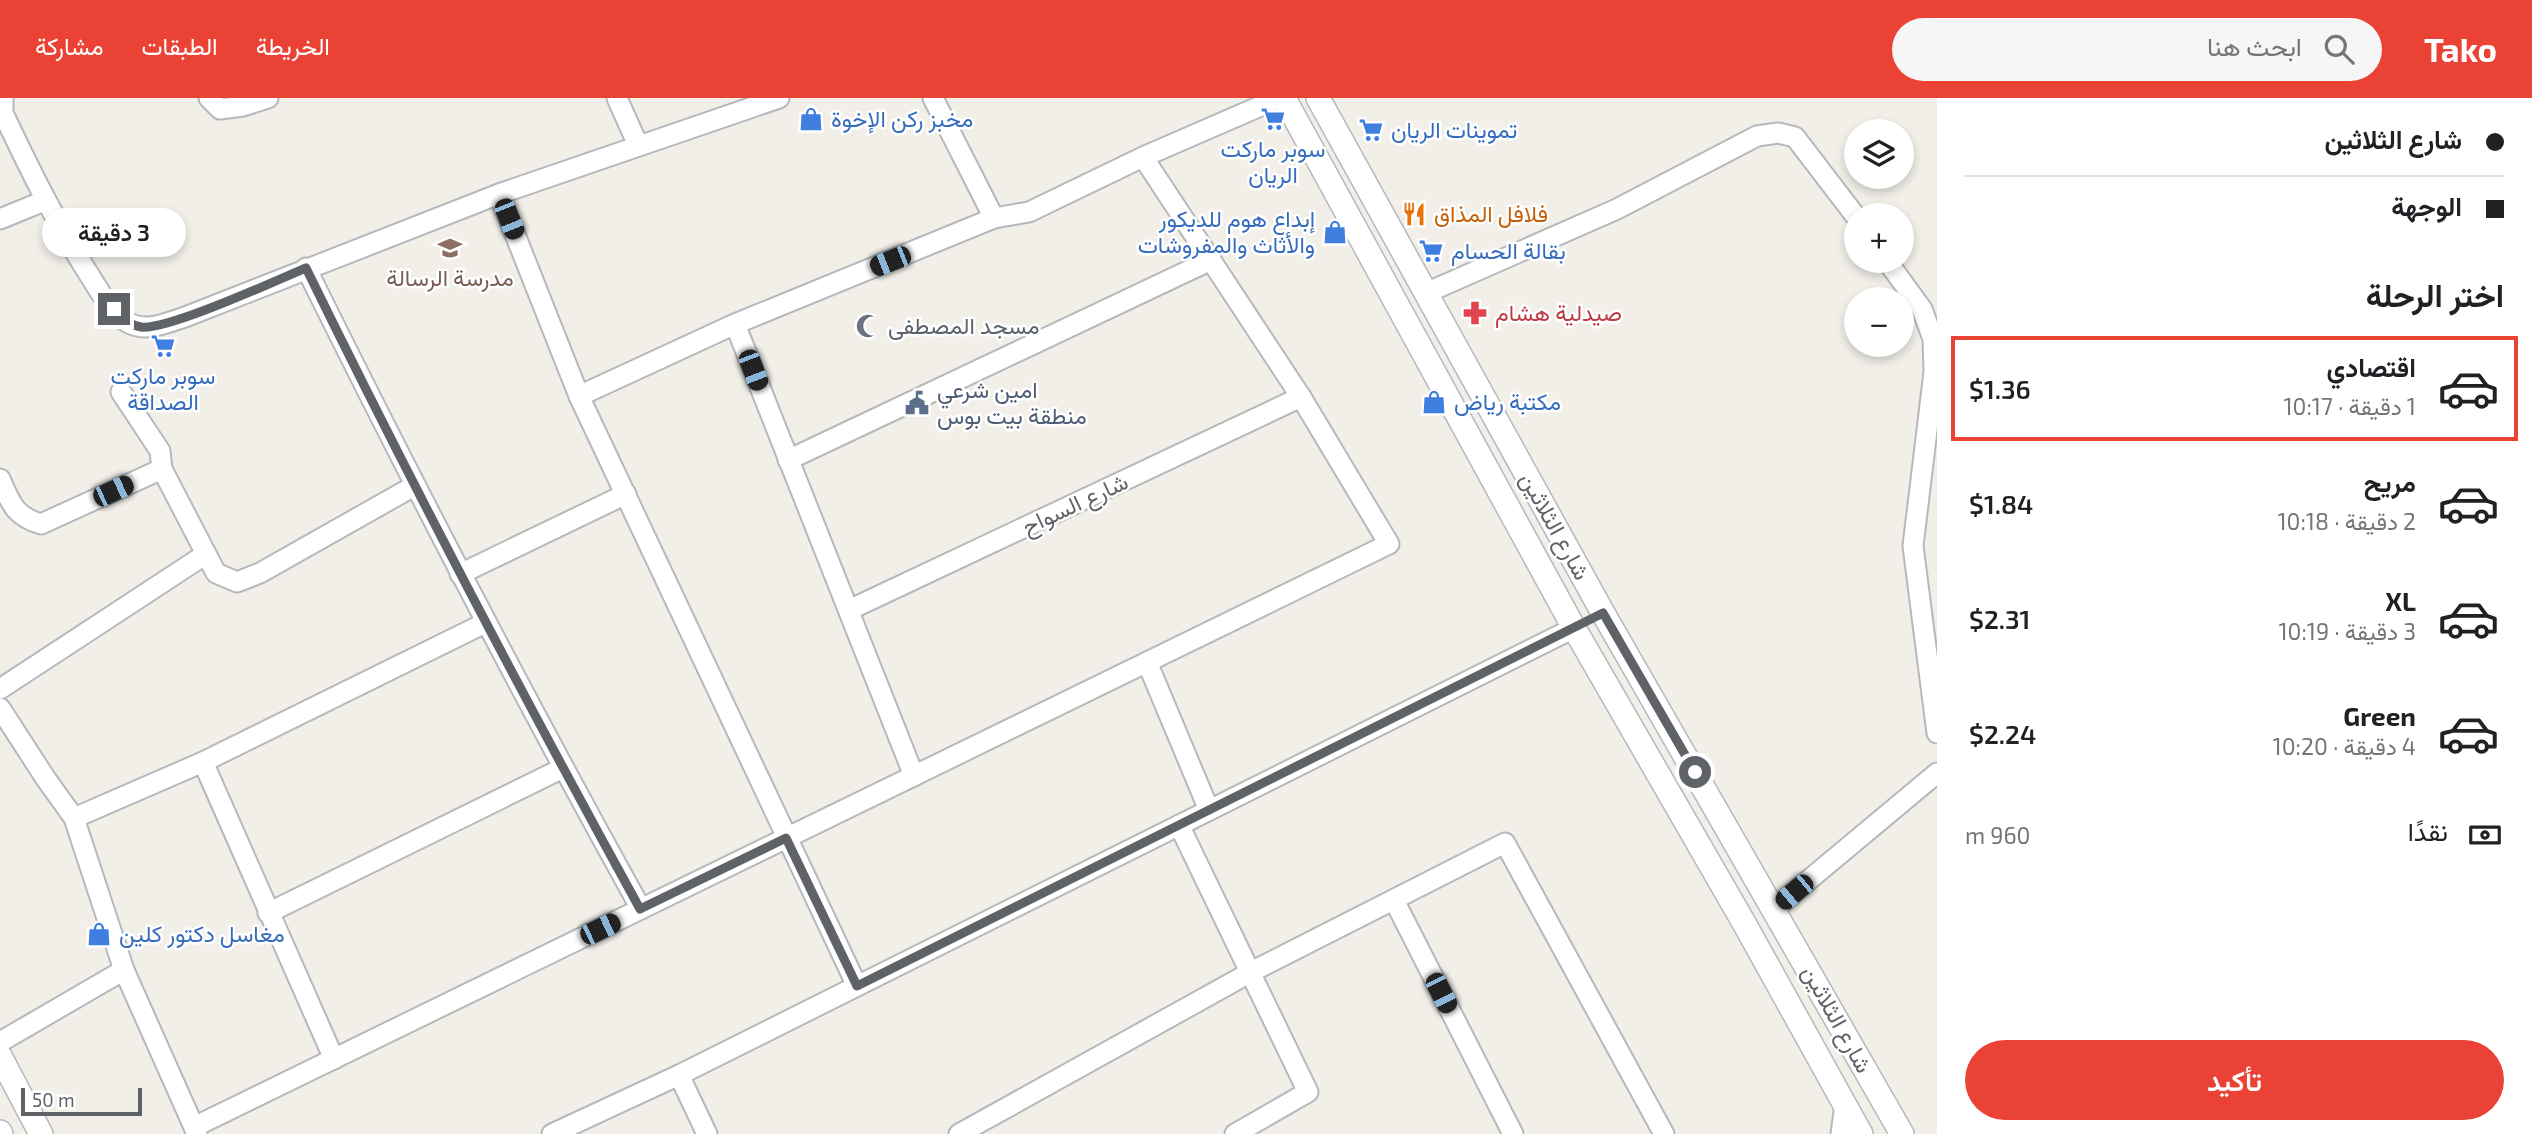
<!DOCTYPE html>
<html lang="ar">
<head>
<meta charset="utf-8">
<style>
  :root { --surface:#fff; --page:#f6f6f6; --text:#202124; --muted:#757577; --line:#e0e0e0; --accent:#ea4335 }
  body { margin:0; font-family:"Exo 2",Vazirmatn,sans-serif; background:var(--page); color:var(--text); direction:rtl; height:100vh; display:flex; flex-direction:column; font-size:26px; white-space:nowrap }
  * { box-sizing:border-box; margin:0 }
  p { font-size:23px; color:var(--muted) }
  .icon { flex:none; width:38px; height:38px; fill:none; stroke:currentColor; stroke-width:2; stroke-linecap:round; stroke-linejoin:round }
  .map { position:relative; flex:1; overflow:hidden; direction:ltr }
  .sheet { display:flex; flex-direction:column; background:var(--surface); width:595px }
  .sheet>* { flex:none }
  .hud { display:grid; align-content:center; height:154px; padding:0 28px; background:var(--surface) }
  .fabs { position:absolute; left:1844px; top:21px; display:grid; gap:14px }
  .fabs a { display:grid; place-items:center; width:70px; height:70px; border-radius:50%; background:var(--surface); box-shadow:0 4px 10px #0003; font-size:35px }
  .scale { position:absolute; left:21px; bottom:18px; width:121px; box-sizing:border-box; padding-left:7px; border:4px solid #5f6368; border-top:0; font-size:19px; line-height:24px; white-space:nowrap; color:#5f6368; -webkit-text-stroke:5px #fff; paint-order:stroke }
  .end { position:absolute; width:32px; height:32px; margin:-16px; border:9px solid #5f6368; background:#fff; box-shadow:0 0 0 4px #fff }
  .from { border-radius:50% }
  .bubble { position:absolute; height:49px; border-radius:24px; background:var(--surface); box-shadow:0 4px 10px #0003; font-size:23px; font-weight:600; line-height:49px; text-align:center; direction:rtl }
  .car { position:absolute; width:21px; height:42px; margin:-21px -10px; border-radius:9px; box-shadow:0 0 5px 2px #0007; background:linear-gradient(#222 24%,#8ab4d8 0 40%,#222 0 76%,#8ab4d8 0 86%,#222 0) }
  .hud b { display:flex; align-items:center; gap:24px; height:66px; font-size:26px }
  .hud b+b { border-top:2px solid var(--line) }
  .hud i { width:18px; height:18px; background:var(--text) }
  ul { padding:0; list-style:none }
  li { display:flex; align-items:center; gap:21px; height:105px; margin:0 14px 10px; padding:0 14px; border:4px solid transparent; border-radius:0px }
  li div { flex:1 }
  li b { display:block; font-size:26px }
  li em { font-style:normal; font-weight:600 }
  li.selected { border-color:var(--accent) }
  li>.icon { width:63px; height:63px; stroke-width:1.5 }
  h2 { padding:0 28px; font-size:32px; line-height:84px }
  .pay { display:flex; align-items:center; gap:18px; height:77px; padding:0 28px; font-size:26px }
  .pay p { margin-inline-start:auto }
  .primary-button { display:flex; gap:14px; margin-top:auto; padding:14px 28px }
  .primary-button a { flex:1; height:80px; border-radius:42px; background:var(--accent); color:#fff; font-size:28px; font-weight:600; line-height:80px; text-align:center }
  header { display:flex; align-items:center; gap:42px; box-sizing:border-box; height:98px; padding:0 35px; background:var(--accent); color:#fff }
  header strong { font-size:33px }
  nav { display:flex; gap:38px; margin-inline-start:auto; font-size:24px }
  .search { width:490px; height:63px; background:var(--page); display:flex; align-items:center; gap:18px; box-sizing:border-box; padding:0 24px; border-radius:38px; color:var(--muted); font-size:26px }
  main { display:flex; flex:1; min-height:0 }
  .map>svg:first-child { display:block }
  .lines { fill:none; stroke-linecap:round; stroke-linejoin:round }
  .minor-casing { stroke:#b5b8bc; stroke-width:23 }
  .tertiary-casing { stroke:#b5b8bc; stroke-width:26 }
  .minor { stroke:#fff; stroke-width:19 }
  .tertiary { stroke:#fff; stroke-width:23 }
  .route { stroke:#5f6368; stroke-width:9 }
  .labels { text-anchor:middle; stroke-width:5; stroke-linejoin:round; paint-order:stroke }
  .shop-label { font-size:23px; fill:#366cbe; stroke:#fff; text-anchor:start }
  .food-label { font-size:23px; fill:#c56008; stroke:#fff; text-anchor:start }
  .education-label { font-size:23px; fill:#785e54; stroke:#fff }
  .health-label { font-size:23px; fill:#be3a42; stroke:#fff; text-anchor:start }
  .worship-label { font-size:23px; fill:#5b616d; stroke:#fff; text-anchor:start }
  .service-label { font-size:23px; fill:#4e5e75; stroke:#fff; text-anchor:start }
  .street-label { font-size:23px; fill:#5f6368; stroke:#fff }
</style>
</head>
<body>
<header>
<strong>Tako</strong>
<div class="search"><svg class="icon" aria-label="search" viewBox="0 0 24 24"><circle cx="10" cy="10" r="6"/><path d="M15 15l6 6"/></svg>ابحث هنا</div>
<nav><a>الخريطة</a><a>الطبقات</a><a>مشاركة</a></nav>
</header>
<main>
<section class="sheet">
<div class="hud">
<b><i class="from"></i>شارع الثلاثين</b>
<b><i></i>الوجهة</b>
</div>
<h2>اختر الرحلة</h2>
<ul>
<li class="selected"><svg class="icon" aria-label="car" viewBox="0 0 24 24"><path d="M5 17H2v-5l4-1 3-4h7l3 4 3 1v5h-3M9 17h6M6 11h13"/><circle cx="7" cy="17" r="2"/><circle cx="17" cy="17" r="2"/></svg><div><b>اقتصادي</b><p>1 دقيقة · 10:17</p></div><em>$1.36</em></li>
<li><svg class="icon" aria-label="car" viewBox="0 0 24 24"><path d="M5 17H2v-5l4-1 3-4h7l3 4 3 1v5h-3M9 17h6M6 11h13"/><circle cx="7" cy="17" r="2"/><circle cx="17" cy="17" r="2"/></svg><div><b>مريح</b><p>2 دقيقة · 10:18</p></div><em>$1.84</em></li>
<li><svg class="icon" aria-label="car" viewBox="0 0 24 24"><path d="M5 17H2v-5l4-1 3-4h7l3 4 3 1v5h-3M9 17h6M6 11h13"/><circle cx="7" cy="17" r="2"/><circle cx="17" cy="17" r="2"/></svg><div><b>XL</b><p>3 دقيقة · 10:19</p></div><em>$2.31</em></li>
<li><svg class="icon" aria-label="car" viewBox="0 0 24 24"><path d="M5 17H2v-5l4-1 3-4h7l3 4 3 1v5h-3M9 17h6M6 11h13"/><circle cx="7" cy="17" r="2"/><circle cx="17" cy="17" r="2"/></svg><div><b>Green</b><p>4 دقيقة · 10:20</p></div><em>$2.24</em></li>
</ul>
<div class="pay"><svg class="icon" aria-label="cash" viewBox="0 0 24 24"><path d="M3 7h18v10H3z"/><circle cx="12" cy="12" r="2"/></svg>نقدًا<p>960 m</p></div>
<div class="primary-button"><a>تأكيد</a></div>
</section>
<div class="map">
<svg width="1937" height="1036" viewBox="0 0 1937 1036">
  <rect width="100%" height="100%" fill="#f1efe8"/>
  <g class="lines">
    <g class="minor-casing">
      <g id="minor">
        <path d="M3,0V15C30,72 56,125 90,178C99,193 112,215 127,224C146,235 166,225 185,219L499,96L779,0"/>
        <path d="M209,0L220,11L243,8L268,0"/>
        <path d="M617,0L638,47"/>
        <path d="M933,0L994,120"/>
        <path d="M499,96L579,298L857,888"/>
        <path d="M0,121L44,103"/>
        <path d="M1887,163L1922,211L1933,241L1934,274L1913,448L1937,635"/>
        <path d="M306,170C413,386 524,600 641,811"/>
        <path d="M1426,195L1617,111L1757,38L1778,35L1795,39L1857,120"/>
        <path d="M735,226L914,678"/>
        <path d="M121,294L160,353L162,371L216,475L237,484L260,475L414,388"/>
        <path d="M579,298L735,226L994,120L1029,114L1143,59L1279,0"/>
        <path d="M788,362L1211,162"/>
        <path d="M0,381C11,405 14,418 41,426L162,371"/>
        <path d="M460,476L626,396"/>
        <path d="M849,512L1301,299"/>
        <path d="M1147,564L1209,712"/>
        <path d="M0,591L206,456"/>
        <path d="M0,610L46,681L74,720L124,872L197,1036"/>
        <path d="M203,664L334,961"/>
        <path d="M74,720L203,664L485,525"/>
        <path d="M1179,727L1308,994L1235,1036"/>
        <path d="M1394,802L1513,1036"/>
        <path d="M1774,811L1937,675"/>
        <path d="M268,815L563,670"/>
        <path d="M0,944L124,872"/>
        <path d="M679,977L707,1036"/>
        <path d="M194,1029L1389,446L1301,299L1143,59"/>
        <path d="M552,1036L679,977L1574,530"/>
        <path d="M959,1036L1251,874L1505,745L1664,1036"/>
        <path d="M1841,1036L1845,1006"/>
      </g>
    </g>
    <g class="tertiary-casing">
      <g id="tertiary">
        <path d="M1284,0L1574,530L1744,825L1861,1036"/>
        <path d="M1318,0L1603,515L1902,1036"/>
        <path d="M0,958L41,1036"/>
        <path d="M0,1034L1,1036"/>
      </g>
    </g>
    <use href="#minor" class="minor"/>
    <use href="#tertiary" class="tertiary"/>
  </g>
  <g class="lines">
    <path class="route" d="M114,211C123,220 129,227 141,229C166,233 277,182 306,170C412,387 524,600 640,811L786,740L857,888L1603,515L1695,674"/>
  </g>
  <defs>
    <g id="shop-bare" transform="scale(1.89)"><path d="M-5-2.5h2.3a2.7 3.5 0 0 1 5.4 0H5L5.5 6h-11ZM-1.5-2.5h3a1.5 2.3 0 0 0-3 0Z" fill="#3f7fe0" stroke="#fff" stroke-width="2.5" paint-order="stroke"/></g>
    <g id="supermarket-bare" transform="scale(1.89)"><path d="M-6-5.5h2.5l.6 2H6L4.5 2H-2.5L-4.4-4H-6ZM-1.5 3.2a1.3 1.3 0 1 0 .1 0ZM3 3.2a1.3 1.3 0 1 0 .1 0Z" fill="#3f7fe0" stroke="#fff" stroke-width="2.5" paint-order="stroke"/></g>
    <g id="restaurant-bare" transform="scale(1.89)"><path d="M-5-6h1v4h1v-4h1v4h1v-4h1v5L-1.5 .5V6h-2V.5L-5-1ZM5-6V6H3V1.5H1.5Q1.5-4 5-6Z" fill="#e8710a" stroke="#fff" stroke-width="2.5" paint-order="stroke"/></g>
    <g id="school-bare" transform="scale(1.89)"><path d="M0-5L7-2L0 1L-7-2ZM-4 1L0 2.5L4 1V4Q0 6-4 4Z" fill="#8d6e63" stroke="#fff" stroke-width="2.5" paint-order="stroke"/></g>
    <g id="pharmacy-bare" transform="scale(1.89)"><path d="M-2-6h4v4h4v4h-4v4h-4v-4h-4v-4h4Z" fill="#e0444e" stroke="#fff" stroke-width="2.5" paint-order="stroke"/></g>
    <g id="mosque-bare" transform="scale(1.89)"><path d="M3.5-4.9A6 6 0 1 0 3.5 4.9A5 5 0 1 1 3.5-4.9Z" fill="#6b7280" stroke="#fff" stroke-width="2.5" paint-order="stroke"/></g>
    <g id="civic-bare" transform="scale(1.89)"><path d="M-.6-6.5H3V-4.5H.6V-3L4-1V1h2V6H-6V1h2V-1L-.6-3ZM-1.2 2.5V6h2.4V2.5Z" fill="#5c6f8a" stroke="#fff" stroke-width="2.5" paint-order="stroke"/></g>
  </defs>
  <g fill-rule="evenodd">
    <use href="#shop-bare" x="811" y="21"/>
    <use href="#supermarket-bare" x="1273" y="21"/>
    <use href="#supermarket-bare" x="1371" y="32"/>
    <use href="#restaurant-bare" x="1414" y="116"/>
    <use href="#shop-bare" x="1335" y="134"/>
    <use href="#school-bare" x="450" y="150"/>
    <use href="#supermarket-bare" x="1431" y="153"/>
    <use href="#pharmacy-bare" x="1475" y="215"/>
    <use href="#mosque-bare" x="868" y="228"/>
    <use href="#supermarket-bare" x="163" y="248"/>
    <use href="#shop-bare" x="1434" y="304"/>
    <use href="#civic-bare" x="917" y="305"/>
    <use href="#shop-bare" x="99" y="836"/>
  </g>
  <g class="labels">
    <g class="shop-label">
      <text x="831" y="29">مخبز ركن الإخوة</text>
      <text x="1391" y="40">تموينات الريان</text>
      <text x="1273" y="59" text-anchor="middle">سوبر ماركت<tspan x="1273" dy="26">الريان</tspan></text>
      <text x="1315" y="129" text-anchor="end">إبداع هوم للديكور<tspan x="1315" dy="26">والأثاث والمفروشات</tspan></text>
      <text x="1451" y="161">بقالة الحسام</text>
      <text x="163" y="286" text-anchor="middle">سوبر ماركت<tspan x="163" dy="26">الصداقة</tspan></text>
      <text x="1454" y="312">مكتبة رياض</text>
      <text x="119" y="844">مغاسل دكتور كلين</text>
    </g>
    <g class="food-label">
      <text x="1434" y="124">فلافل المذاق</text>
    </g>
    <g class="education-label">
      <text x="450" y="188">مدرسة الرسالة</text>
    </g>
    <g class="health-label">
      <text x="1495" y="223">صيدلية هشام</text>
    </g>
    <g class="worship-label">
      <text x="888" y="236">مسجد المصطفى</text>
    </g>
    <g class="service-label">
      <text x="937" y="300">امين شرعي<tspan x="937" dy="26">منطقة بيت بوس</tspan></text>
    </g>
    <g class="street-label">
      <text transform="translate(1075 406) rotate(-25)" y="8">شارع السواح</text>
      <text transform="translate(1555 428) rotate(61)" y="8">شارع الثلاثين</text>
      <text transform="translate(1837 921) rotate(61)" y="8">شارع الثلاثين</text>
    </g>
  </g>
</svg>
<div class="fabs">
<a><svg class="icon" aria-label="layers" viewBox="0 0 24 24"><path d="M12 4l9 5-9 5-9-5zM3 14l9 5 9-5"/></svg></a>
<a>+</a>
<a>−</a>
</div>
<div class="scale">50 m</div>
<i class="end from" style="left:1695px;top:674px"></i>
<i class="end" style="left:114px;top:211px"></i>
<div class="bubble" style="left:42px;top:110px;width:144px">3 دقيقة</div>
<i class="car" style="left:509px;top:121px;rotate:158deg"></i>
<i class="car" style="left:890px;top:163px;rotate:248deg"></i>
<i class="car" style="left:753px;top:272px;rotate:159deg"></i>
<i class="car" style="left:113px;top:393px;rotate:65deg"></i>
<i class="car" style="left:1794px;top:794px;rotate:230deg"></i>
<i class="car" style="left:600px;top:831px;rotate:64deg"></i>
<i class="car" style="left:1441px;top:895px;rotate:153deg"></i>
</div>
</main>
</body>
</html>
